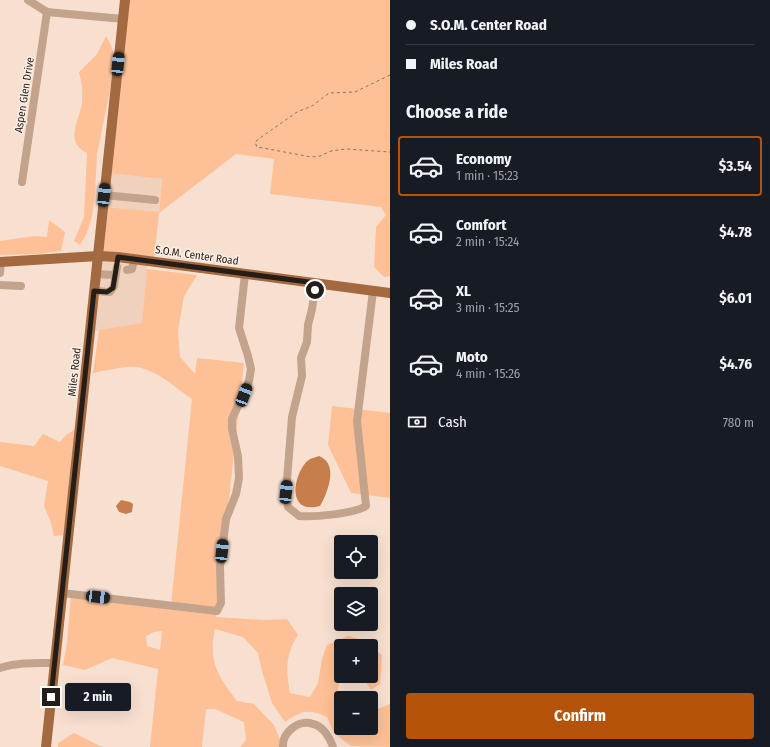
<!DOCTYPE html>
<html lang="en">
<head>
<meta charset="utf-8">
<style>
  :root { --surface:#171b24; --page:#20242c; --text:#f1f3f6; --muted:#9ea1a6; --line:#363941; --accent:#b45309 }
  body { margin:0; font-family:"Fira Sans Condensed",sans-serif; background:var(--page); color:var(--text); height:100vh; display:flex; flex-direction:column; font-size:15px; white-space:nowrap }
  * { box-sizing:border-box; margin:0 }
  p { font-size:13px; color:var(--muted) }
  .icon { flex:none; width:22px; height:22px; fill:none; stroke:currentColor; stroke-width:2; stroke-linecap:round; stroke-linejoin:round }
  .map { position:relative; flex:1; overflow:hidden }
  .drawer { display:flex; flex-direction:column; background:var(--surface); width:380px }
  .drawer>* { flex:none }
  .banner { display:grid; align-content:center; height:88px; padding:0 16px; background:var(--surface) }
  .controls { position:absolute; left:334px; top:535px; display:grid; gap:8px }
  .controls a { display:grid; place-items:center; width:44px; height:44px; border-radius:4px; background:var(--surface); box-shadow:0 4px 16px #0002; font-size:20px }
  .end { position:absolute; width:18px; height:18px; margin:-9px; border:5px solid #251d17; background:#fff; box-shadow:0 0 0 2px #fff }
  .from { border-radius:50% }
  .bubble { position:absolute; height:28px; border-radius:4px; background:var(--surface); box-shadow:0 4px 16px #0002; font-size:13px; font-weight:700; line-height:28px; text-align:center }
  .car { position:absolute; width:12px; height:24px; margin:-12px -6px; border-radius:5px; box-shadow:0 0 3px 1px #0007; background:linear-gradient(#222 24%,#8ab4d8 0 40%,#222 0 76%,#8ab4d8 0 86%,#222 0) }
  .banner b { display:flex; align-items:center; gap:14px; height:38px; font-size:15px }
  .banner b+b { border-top:1px solid var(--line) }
  .banner i { width:10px; height:10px; background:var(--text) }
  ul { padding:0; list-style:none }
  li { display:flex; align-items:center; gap:12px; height:60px; margin:0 8px 6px; padding:0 8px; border:2px solid transparent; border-radius:4px }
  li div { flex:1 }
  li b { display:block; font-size:15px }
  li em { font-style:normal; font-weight:700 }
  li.selected { border-color:var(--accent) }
  li>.icon { width:36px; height:36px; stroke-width:1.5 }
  h2 { padding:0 16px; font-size:18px; line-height:48px }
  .pay { display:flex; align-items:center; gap:10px; height:44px; padding:0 16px; font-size:15px }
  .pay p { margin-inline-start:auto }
  .action { display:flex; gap:8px; margin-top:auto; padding:8px 16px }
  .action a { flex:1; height:46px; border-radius:4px; background:var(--accent); color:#fff; font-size:16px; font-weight:700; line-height:46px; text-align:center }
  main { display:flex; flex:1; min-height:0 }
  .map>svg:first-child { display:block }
  .built { fill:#f0d1bd }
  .green { fill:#fec096; fill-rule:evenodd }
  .water { fill:#c57e4c }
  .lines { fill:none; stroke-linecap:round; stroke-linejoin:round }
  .path { stroke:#85766c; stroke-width:1; stroke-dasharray:3 3; stroke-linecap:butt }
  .minor { stroke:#c4a38d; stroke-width:8 }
  .major { stroke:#a36940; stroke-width:10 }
  .route { stroke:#251d17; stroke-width:5 }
  .labels { text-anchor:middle; stroke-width:3; stroke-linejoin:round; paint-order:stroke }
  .street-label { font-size:11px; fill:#251d17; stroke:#feefe6 }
</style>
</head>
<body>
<main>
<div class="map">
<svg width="390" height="747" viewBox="0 0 390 747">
  <rect width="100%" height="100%" fill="#f8e0d0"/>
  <g class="built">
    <path d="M107,173L162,179L159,213L103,207Z"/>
    <path d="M98,256L148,261L142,324L90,332Z"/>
  </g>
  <g class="green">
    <path d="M125,0H390V276L384,277L374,267L376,227L386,215L381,207L270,194L274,159L236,154L159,213L154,262L98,256L103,207L159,212L162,179L107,173Z"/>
    <path d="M106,36L111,45L116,61L97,154L95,194L92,217L87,233L80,245L74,241L84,217L87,153C64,142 79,122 82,103C83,92 82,83 79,72L97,54Z"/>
    <path d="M49,220L65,232L61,251L38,254L0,255V241L34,236L47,237Z"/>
    <path d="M147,269L197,275L184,296L178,331L180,357L195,374L197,358L244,363L216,617L265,620L287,619L298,635C285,655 286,670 290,693L310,697L318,683L322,658L327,645L348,636L363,640L382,655L380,684L371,690L362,676H371V646H341V674L336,698V721L341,722V728H371V712L390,704V747L351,746L334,733L327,717C307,709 303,710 285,722L272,703L262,671L258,653L243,637L215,629C208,662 218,676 237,701L254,704L274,725L280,740L279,747H240L246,740L244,722L215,709H206L202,747H150L158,669L112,658L85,670L63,665L67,643L71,594L171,605L192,399C172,386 153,365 127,367C116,368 104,371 93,373L99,330L142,323ZM162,631L160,650L147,646L146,636L154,632Z"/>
    <path d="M332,406L390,413V498L351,493L328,445Z"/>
    <path d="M74,430L65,535L54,536L50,520L44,506L48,481L0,466V442L34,446L43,434L60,442L66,435Z"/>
    <path d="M74,733L100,746L104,747H58V743Z"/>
  </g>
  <g class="water">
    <path d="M319,456C339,464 328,492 320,506C283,516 295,468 310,459C313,458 316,457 319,456Z"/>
    <path d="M121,500L130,502L133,504L132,512L126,514L119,512L116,506Z"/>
  </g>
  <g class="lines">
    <path class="path" d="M390,75L355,92L329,93L312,106L297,112L260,138L255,142L257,147L263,148L311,157L320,156L331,151L346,149L390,152"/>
    <g class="minor">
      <path d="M28,0L47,12L123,19"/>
      <path d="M22,182L47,12"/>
      <path d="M104,195L155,200"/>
      <path d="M127,270L132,269L134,259"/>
      <path d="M0,273L1,262"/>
      <path d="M96,274L113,275L116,273L117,267"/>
      <path d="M316,283L312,309L308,325L307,342L301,358L302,376L292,417L286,492L288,507L299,516C314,517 354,514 366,506L357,421L373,291"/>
      <path d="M0,285L21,286"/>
      <path d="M95,291L110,292L114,286L116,273"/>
      <path d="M62,593L217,611L221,603L220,567L226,519L236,494L239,478L238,456L232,429V419L249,381L251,369L248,356L239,328L245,274"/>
      <path d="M0,668C18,662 36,663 54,663"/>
      <path d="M283,747C282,732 299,719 313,724C323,726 330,738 333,747"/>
    </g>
    <g class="major">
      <path d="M0,262L98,256L118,257L390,293"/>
      <path d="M46,747L125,0"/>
    </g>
  </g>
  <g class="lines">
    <path class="route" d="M51,697L94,291L107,292L113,288L118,257L316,283L315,290"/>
  </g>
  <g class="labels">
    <g class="street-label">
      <text transform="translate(24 95) rotate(-81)" y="4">Aspen Glen Drive</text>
      <text transform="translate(197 255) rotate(8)" y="4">S.O.M. Center Road</text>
      <text transform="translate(74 372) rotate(-84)" y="4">Miles Road</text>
    </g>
  </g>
</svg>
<div class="controls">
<a><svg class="icon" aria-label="locate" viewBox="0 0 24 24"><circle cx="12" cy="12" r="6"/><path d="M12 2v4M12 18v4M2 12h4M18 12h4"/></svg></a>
<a><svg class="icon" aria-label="layers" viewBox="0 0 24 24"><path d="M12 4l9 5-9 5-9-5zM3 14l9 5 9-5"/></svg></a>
<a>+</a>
<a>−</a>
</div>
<i class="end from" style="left:315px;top:290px"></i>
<i class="end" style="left:51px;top:697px"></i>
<div class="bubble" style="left:65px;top:683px;width:66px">2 min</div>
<i class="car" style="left:118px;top:64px;rotate:6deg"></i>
<i class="car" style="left:104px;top:195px;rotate:6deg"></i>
<i class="car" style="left:244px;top:395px;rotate:21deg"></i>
<i class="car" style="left:286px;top:492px;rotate:6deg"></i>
<i class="car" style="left:222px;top:551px;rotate:6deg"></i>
<i class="car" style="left:98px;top:597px;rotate:97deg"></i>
</div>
<section class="drawer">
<div class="banner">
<b><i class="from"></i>S.O.M. Center Road</b>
<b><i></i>Miles Road</b>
</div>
<h2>Choose a ride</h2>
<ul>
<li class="selected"><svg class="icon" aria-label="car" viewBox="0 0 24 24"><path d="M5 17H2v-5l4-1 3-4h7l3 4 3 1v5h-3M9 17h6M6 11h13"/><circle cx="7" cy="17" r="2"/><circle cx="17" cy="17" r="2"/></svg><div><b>Economy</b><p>1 min · 15:23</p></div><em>$3.54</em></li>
<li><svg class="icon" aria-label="car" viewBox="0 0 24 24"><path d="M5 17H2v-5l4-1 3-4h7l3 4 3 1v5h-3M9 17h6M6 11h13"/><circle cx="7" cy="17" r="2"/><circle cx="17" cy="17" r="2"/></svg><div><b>Comfort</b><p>2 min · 15:24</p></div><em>$4.78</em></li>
<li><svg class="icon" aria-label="car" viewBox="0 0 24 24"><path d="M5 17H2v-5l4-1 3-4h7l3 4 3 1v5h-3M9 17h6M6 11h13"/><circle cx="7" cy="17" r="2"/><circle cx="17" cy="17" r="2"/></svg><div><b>XL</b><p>3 min · 15:25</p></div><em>$6.01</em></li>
<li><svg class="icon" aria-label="car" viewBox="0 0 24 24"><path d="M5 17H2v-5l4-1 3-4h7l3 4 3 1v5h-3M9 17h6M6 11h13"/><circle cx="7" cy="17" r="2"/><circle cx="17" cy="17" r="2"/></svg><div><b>Moto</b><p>4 min · 15:26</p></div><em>$4.76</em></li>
</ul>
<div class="pay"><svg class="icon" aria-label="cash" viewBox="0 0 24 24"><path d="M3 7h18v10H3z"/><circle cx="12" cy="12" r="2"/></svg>Cash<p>780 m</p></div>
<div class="action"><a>Confirm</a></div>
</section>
</main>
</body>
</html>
